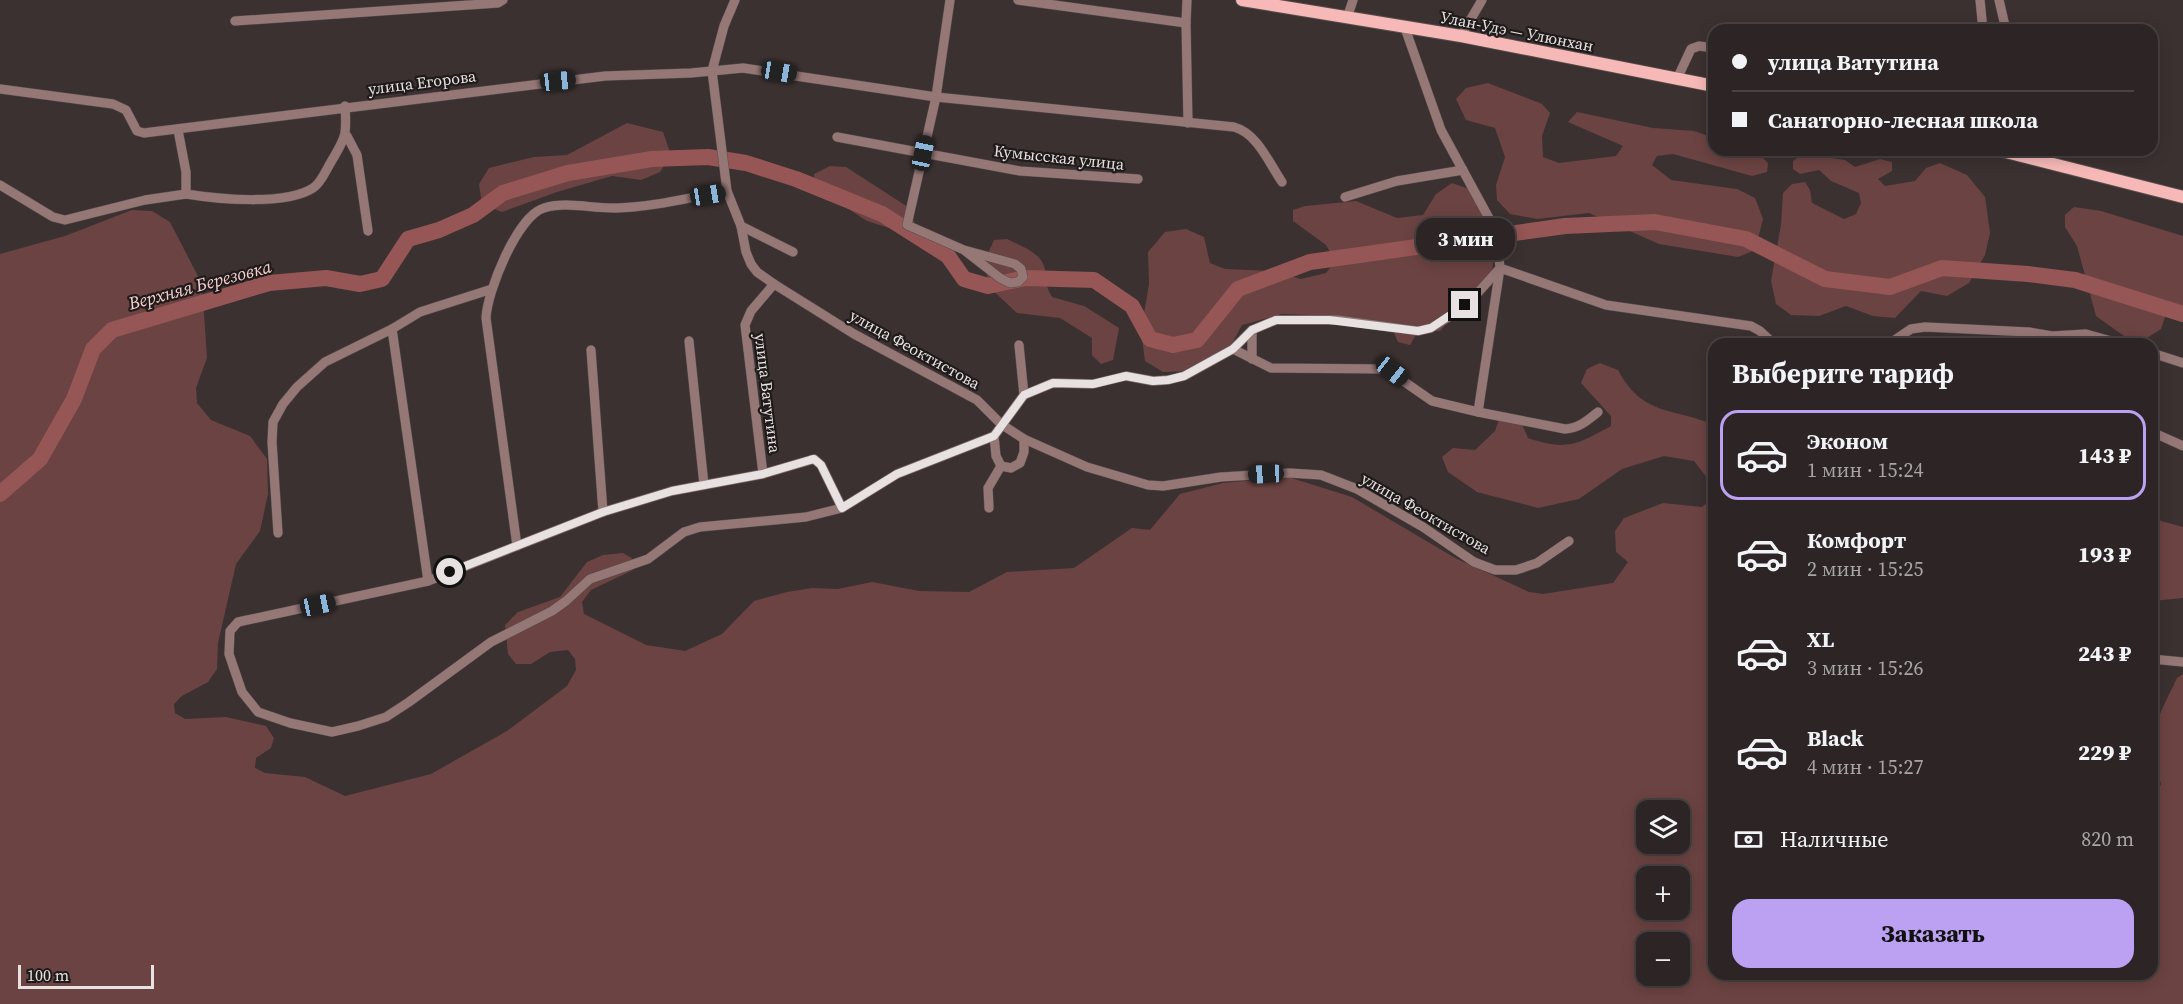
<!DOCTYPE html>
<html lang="ru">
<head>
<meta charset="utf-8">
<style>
  :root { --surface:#2d2525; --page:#393132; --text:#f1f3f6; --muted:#a7a5a7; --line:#484242; --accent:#bca0f2 }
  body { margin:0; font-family:"Source Serif 4",serif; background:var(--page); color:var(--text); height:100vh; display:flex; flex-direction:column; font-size:22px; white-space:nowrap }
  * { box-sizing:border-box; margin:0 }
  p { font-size:20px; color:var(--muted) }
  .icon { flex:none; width:33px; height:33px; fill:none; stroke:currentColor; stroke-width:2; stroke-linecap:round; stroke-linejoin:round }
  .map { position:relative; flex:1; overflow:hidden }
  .drawer { position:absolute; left:1708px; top:338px; width:450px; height:642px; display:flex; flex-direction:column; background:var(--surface); border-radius:18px; box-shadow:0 3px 15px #0003,0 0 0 2px var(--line) }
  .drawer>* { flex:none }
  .guide { position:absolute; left:1708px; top:24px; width:450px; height:132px; border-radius:18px; box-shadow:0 3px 15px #0003,0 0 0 2px var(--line); display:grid; align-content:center; height:132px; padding:0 24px; background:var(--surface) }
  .buttons { position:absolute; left:1636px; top:800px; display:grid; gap:12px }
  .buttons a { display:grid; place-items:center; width:54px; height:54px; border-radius:12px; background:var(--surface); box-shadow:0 3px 15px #0003,0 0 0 2px var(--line); font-size:30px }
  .scale { position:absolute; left:18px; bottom:15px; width:136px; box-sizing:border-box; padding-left:6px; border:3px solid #e8e1e1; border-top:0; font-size:16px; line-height:21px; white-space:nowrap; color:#e8e1e1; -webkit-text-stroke:4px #1f1b1a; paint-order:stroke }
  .end { position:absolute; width:27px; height:27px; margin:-14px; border:8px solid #e8e1e1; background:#111; box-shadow:0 0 0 3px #111 }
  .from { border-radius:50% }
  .bubble { position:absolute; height:42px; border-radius:18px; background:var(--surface); box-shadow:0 3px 15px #0003,0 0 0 2px var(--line); font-size:20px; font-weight:800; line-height:42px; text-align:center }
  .car { position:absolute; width:18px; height:36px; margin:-18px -9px; border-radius:8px; box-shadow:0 0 4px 2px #0007; background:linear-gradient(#222 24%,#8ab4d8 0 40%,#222 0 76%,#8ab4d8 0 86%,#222 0) }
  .guide b { display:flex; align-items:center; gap:21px; height:57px; font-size:22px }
  .guide b+b { border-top:2px solid var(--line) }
  .guide i { width:15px; height:15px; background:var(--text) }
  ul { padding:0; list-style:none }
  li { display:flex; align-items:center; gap:18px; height:90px; margin:0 12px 9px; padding:0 12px; border:3px solid transparent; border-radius:18px }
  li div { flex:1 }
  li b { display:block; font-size:22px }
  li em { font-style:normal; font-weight:800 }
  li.active { border-color:var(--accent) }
  li>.icon { width:54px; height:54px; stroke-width:1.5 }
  h2 { padding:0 24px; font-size:27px; line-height:72px }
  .pay { display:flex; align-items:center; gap:15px; height:66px; padding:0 24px; font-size:22px }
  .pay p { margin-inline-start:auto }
  .button { display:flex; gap:12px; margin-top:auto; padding:12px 24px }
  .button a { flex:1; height:69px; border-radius:18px; background:var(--accent); color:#111; font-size:24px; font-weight:800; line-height:69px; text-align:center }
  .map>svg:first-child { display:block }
  .green { fill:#6b4342; fill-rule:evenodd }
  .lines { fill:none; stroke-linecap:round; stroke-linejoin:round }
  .river { stroke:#955655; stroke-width:16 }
  .minor-casing { stroke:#584d4d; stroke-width:10 }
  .major-casing { stroke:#584d4d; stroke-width:14 }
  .minor { stroke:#957776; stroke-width:9 }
  .major { stroke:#f6b9b7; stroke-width:12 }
  .route { stroke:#e8e1e1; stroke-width:8 }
  .labels { text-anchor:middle; stroke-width:4.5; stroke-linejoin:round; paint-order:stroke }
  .street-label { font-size:16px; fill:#e8e1e1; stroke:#1f1b1a }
  .water-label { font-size:18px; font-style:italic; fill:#f7cfce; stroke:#1f1b1a }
</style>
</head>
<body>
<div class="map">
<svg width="2183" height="1004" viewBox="0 0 2183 1004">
  <rect width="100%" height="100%" fill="#3c3131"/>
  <g class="green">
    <path d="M1488,83L1542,104L1550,113L1542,136L1543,157L1559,163L1616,156L1623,146L1568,122L1577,112L1653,128L1694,131L1714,138V150L1756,151L1768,163L1767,172L1752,176L1673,154L1657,156L1652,165L1671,180L1737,189L1755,198L1763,219L1755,250L1738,257L1659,244L1589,213L1537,219L1510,214L1497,200L1496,185L1505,157L1495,128L1466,120L1456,99L1466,88Z"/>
    <path d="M627,123L663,132L671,155L660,172L641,180L612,176L557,192L502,212L482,204L479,184L489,168L534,157L567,155Z"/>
    <path d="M1803,154L1845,160L1855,167L1880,159L1892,162V171L1878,179L1885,186L1915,181L1926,168L1940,163L1967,175L1985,197L1990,233L1985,255L1969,283L1947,296L1921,291L1895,318L1873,316L1846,306L1819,316L1791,315L1776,304L1771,281L1781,225L1783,193L1792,184L1805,182L1810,190L1812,203L1844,219L1856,214L1861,203L1859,193L1831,181L1819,170L1800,174L1793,169V161Z"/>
    <path d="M830,166L846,167L911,209L914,223L902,232L867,221L814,187V174Z"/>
    <path d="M1452,183L1469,189L1486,221L1494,250L1492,278L1473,307L1455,313L1440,331H1418L1410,345L1398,342L1390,324L1339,316L1282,314L1242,325L1227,353L1198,371L1163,372L1145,361L1141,331L1149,284L1148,252L1165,232L1186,229L1204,237L1210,263L1225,269L1273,271L1301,279L1326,273L1335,261L1326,245L1293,221V210L1305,206L1356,201L1397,218L1423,215L1436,194Z"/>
    <path d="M2074,207L2101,211L2183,236V310L2165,317L2161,329L2144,340L2124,336L2096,316L2077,246L2065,227V215Z"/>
    <path d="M132,210L152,211L170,222L202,284L207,358L196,388L197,403L211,420L250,436L267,459L268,494L260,531L236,564L218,643L217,669L208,682L182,696L174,704L175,713L185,719L226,717L266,726L274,738L271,748L256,758L255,768L265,773L305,777L345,796L431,774L507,731L567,686L576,670L575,659L568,650L550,652L531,664H516L508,654L505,625L518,612L560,597L587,562L603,555L623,553L633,559V570L591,590L582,602L584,614L646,645L685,651L722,634L754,601L787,592L812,588L838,589L872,582L919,591L969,592L1007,572L1074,568L1132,528L1150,530L1180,494L1223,483L1288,477L1352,497L1455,558L1529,592L1543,594L1613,583L1628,562L1616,552L1615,531L1624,518L1663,503L1702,507L1714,497L1705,475L1694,461L1664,456L1622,469L1579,499L1538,508L1477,492L1448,472L1442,457L1453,448L1475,450L1495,431L1501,414C1518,413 1522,424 1528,438C1567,451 1576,445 1611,426V416L1581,383L1587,369L1600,363L1618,370C1643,417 1673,407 1714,425V974H2152V802L2161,784C2158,775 2154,765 2153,756C2149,729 2166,702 2177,678L2183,674V1004H0V254L65,236ZM1647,810H1680V843H1647ZM1647,876H1680V909H1647ZM1647,942H1680V975H1647Z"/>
    <path d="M1007,239C1021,246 1041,252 1045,269C1048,281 1044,283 1052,297L1084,306L1119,328L1113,360L1101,364L1092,355V338L1060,318L1017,313L988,286L985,260L994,240Z"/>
    <path d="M2153,515L2161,521L2183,527V598L2153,601Z"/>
  </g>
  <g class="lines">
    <path class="river" d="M0,494L40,459L74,399L93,349L112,330L269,283L326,278L360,284L382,279L408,239L439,230L473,215L503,193L568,173L652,159L708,157L746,163L796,179L882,214L948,256L964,279L988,286L1026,278L1094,280L1132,306L1150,339L1173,345L1197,340L1238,289L1310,262L1565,226L1655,222L1746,239L1825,279L1890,287L1942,268L2028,274L2075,280L2183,314"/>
    <g class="minor-casing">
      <g id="minor">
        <path d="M735,0L724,26L712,71L727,191L741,226L793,252"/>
        <path d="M950,0L936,97L907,225L964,250L1000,278L1010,283L1018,282L1023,277L1021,269L1015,264L964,250"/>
        <path d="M1018,0L1186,23"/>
        <path d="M1187,0L1186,23L1188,123"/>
        <path d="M1980,0L1983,30"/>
        <path d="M1999,0L2006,30"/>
        <path d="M1347,18L1353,0"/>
        <path d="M235,21L498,3L503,0"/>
        <path d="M1405,28L1441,130L1491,222L1497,238L1500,268L1606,305L1751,326L1760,331L1774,344"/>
        <path d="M1461,36L1482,0"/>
        <path d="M1677,79L1691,49L1699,46L1714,48"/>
        <path d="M0,89L113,104L126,110L137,131L144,133L605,76L691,73L743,68L936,97L1234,127C1257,133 1269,163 1282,182"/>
        <path d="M178,130L186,172V194C217,199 285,206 313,188C321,183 326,170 331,162C346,137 347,135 345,106"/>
        <path d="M347,136L357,155L368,231"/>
        <path d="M837,137L1020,171L1138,179"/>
        <path d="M0,185L53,217L65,220L145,200L186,194"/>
        <path d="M1345,197L1397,181L1463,170"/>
        <path d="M741,226L746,252L751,264L757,272L774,284L854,334L977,400L1001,424L1024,439L1087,467L1148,485L1163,486L1221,477L1289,473L1321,475L1357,489L1423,527L1474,562L1495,570H1516L1537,563L1569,541"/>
        <path d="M774,284L751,311L745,325L763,474L672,491L603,512L428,581L238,622L230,631L229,654L242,692L258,712L290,723L332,732L358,726L386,717L409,702L491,642L552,611L566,601L590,579L648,559L684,532L700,527L806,517L842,508L897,474L994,436L1024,395L1019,345"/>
        <path d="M392,329L428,581"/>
        <path d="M689,341L704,485"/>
        <path d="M1889,344L1911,329L1925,327L2029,332L2052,336L2086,334L2122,344"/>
        <path d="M1233,349L1271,368L1386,369L1432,401L1478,412L1500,268"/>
        <path d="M591,350L603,512"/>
        <path d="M2152,353L2183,363"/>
        <path d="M1252,359V330"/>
        <path d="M1024,395L1053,383L1093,384L1126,376L1153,381L1168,380L1184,376L1233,349L1252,330L1276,320H1338L1418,331L1431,328L1455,313L1474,297L1500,268"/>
        <path d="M1478,412L1565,429C1579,428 1587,421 1598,412"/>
        <path d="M2152,432L2183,446"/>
        <path d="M994,436L996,456L1001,466L1011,468L1020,463L1024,452V439"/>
        <path d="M763,474L814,459L821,465L842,508"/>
        <path d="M989,508L988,488L1001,466"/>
        <path d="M278,533L272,442L273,422L283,404L297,387L325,362L392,329L420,312L492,289"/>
        <path d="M517,546L486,318C487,292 517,216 544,208C566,201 594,209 617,208C654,207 691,197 727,191"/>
        <path d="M2152,659L2183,662"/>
      </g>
    </g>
    <g class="major-casing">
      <g id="major">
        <path d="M1242,0L1461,36L1714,86"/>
        <path d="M1998,150L2183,197"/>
      </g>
    </g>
    <use href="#minor" class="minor"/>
    <use href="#major" class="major"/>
  </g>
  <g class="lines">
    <path class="route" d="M450,572L603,512L672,491L763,474L810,460L814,459L821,465L842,508L897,474L994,436L1024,395L1053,383L1093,384L1126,376L1153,381L1168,380L1184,376L1233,349L1252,330L1276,320H1329L1418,331L1431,328L1465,305"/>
  </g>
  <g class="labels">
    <g class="street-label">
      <text transform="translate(1517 31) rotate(11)" y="6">Улан-Удэ — Улюнхан</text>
      <text transform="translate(422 82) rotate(-7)" y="6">улица Егорова</text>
      <text transform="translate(1059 157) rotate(6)" y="6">Кумысская улица</text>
      <text transform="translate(915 349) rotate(29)" y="6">улица Феоктистова</text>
      <text transform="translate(768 393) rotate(83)" y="6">улица Ватутина</text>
      <text transform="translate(1426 513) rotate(30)" y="6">улица Феоктистова</text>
    </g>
    <g class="water-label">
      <text transform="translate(200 285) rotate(-15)" y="6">Верхняя Березовка</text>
    </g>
  </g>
</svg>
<div class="buttons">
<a><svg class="icon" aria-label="layers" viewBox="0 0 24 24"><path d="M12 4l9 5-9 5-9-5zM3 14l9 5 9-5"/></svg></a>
<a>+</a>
<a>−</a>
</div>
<div class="scale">100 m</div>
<i class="end from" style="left:450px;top:572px"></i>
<i class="end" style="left:1465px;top:305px"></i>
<div class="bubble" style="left:1416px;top:218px;width:99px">3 мин</div>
<i class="car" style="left:779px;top:72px;rotate:99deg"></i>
<i class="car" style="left:558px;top:81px;rotate:84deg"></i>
<i class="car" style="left:923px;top:153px;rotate:12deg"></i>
<i class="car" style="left:708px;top:195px;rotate:81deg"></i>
<i class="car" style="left:1392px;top:371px;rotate:128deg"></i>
<i class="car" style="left:1266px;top:474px;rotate:267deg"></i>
<i class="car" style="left:318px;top:605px;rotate:78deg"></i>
<div class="guide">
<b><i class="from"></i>улица Ватутина</b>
<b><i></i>Санаторно-лесная школа</b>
</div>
<section class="drawer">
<h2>Выберите тариф</h2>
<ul>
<li class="active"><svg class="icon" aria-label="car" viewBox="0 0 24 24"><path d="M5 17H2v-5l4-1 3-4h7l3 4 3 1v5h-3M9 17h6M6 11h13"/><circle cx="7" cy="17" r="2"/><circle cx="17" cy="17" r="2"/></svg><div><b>Эконом</b><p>1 мин · 15:24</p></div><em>143 ₽</em></li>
<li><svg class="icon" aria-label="car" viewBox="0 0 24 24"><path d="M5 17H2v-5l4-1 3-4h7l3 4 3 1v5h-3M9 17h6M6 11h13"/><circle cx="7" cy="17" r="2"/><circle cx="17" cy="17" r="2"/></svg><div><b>Комфорт</b><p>2 мин · 15:25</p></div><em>193 ₽</em></li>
<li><svg class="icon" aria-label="car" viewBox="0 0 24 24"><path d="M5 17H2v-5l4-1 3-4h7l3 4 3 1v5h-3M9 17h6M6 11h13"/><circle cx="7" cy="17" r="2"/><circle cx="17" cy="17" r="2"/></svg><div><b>XL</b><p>3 мин · 15:26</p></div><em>243 ₽</em></li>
<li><svg class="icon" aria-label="car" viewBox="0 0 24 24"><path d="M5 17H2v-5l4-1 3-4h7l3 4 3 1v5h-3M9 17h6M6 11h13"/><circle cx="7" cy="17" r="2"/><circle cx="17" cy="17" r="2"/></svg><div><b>Black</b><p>4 мин · 15:27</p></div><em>229 ₽</em></li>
</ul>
<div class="pay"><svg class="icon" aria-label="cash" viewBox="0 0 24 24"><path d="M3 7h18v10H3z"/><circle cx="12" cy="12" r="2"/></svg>Наличные<p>820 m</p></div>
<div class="button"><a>Заказать</a></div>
</section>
</div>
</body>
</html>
